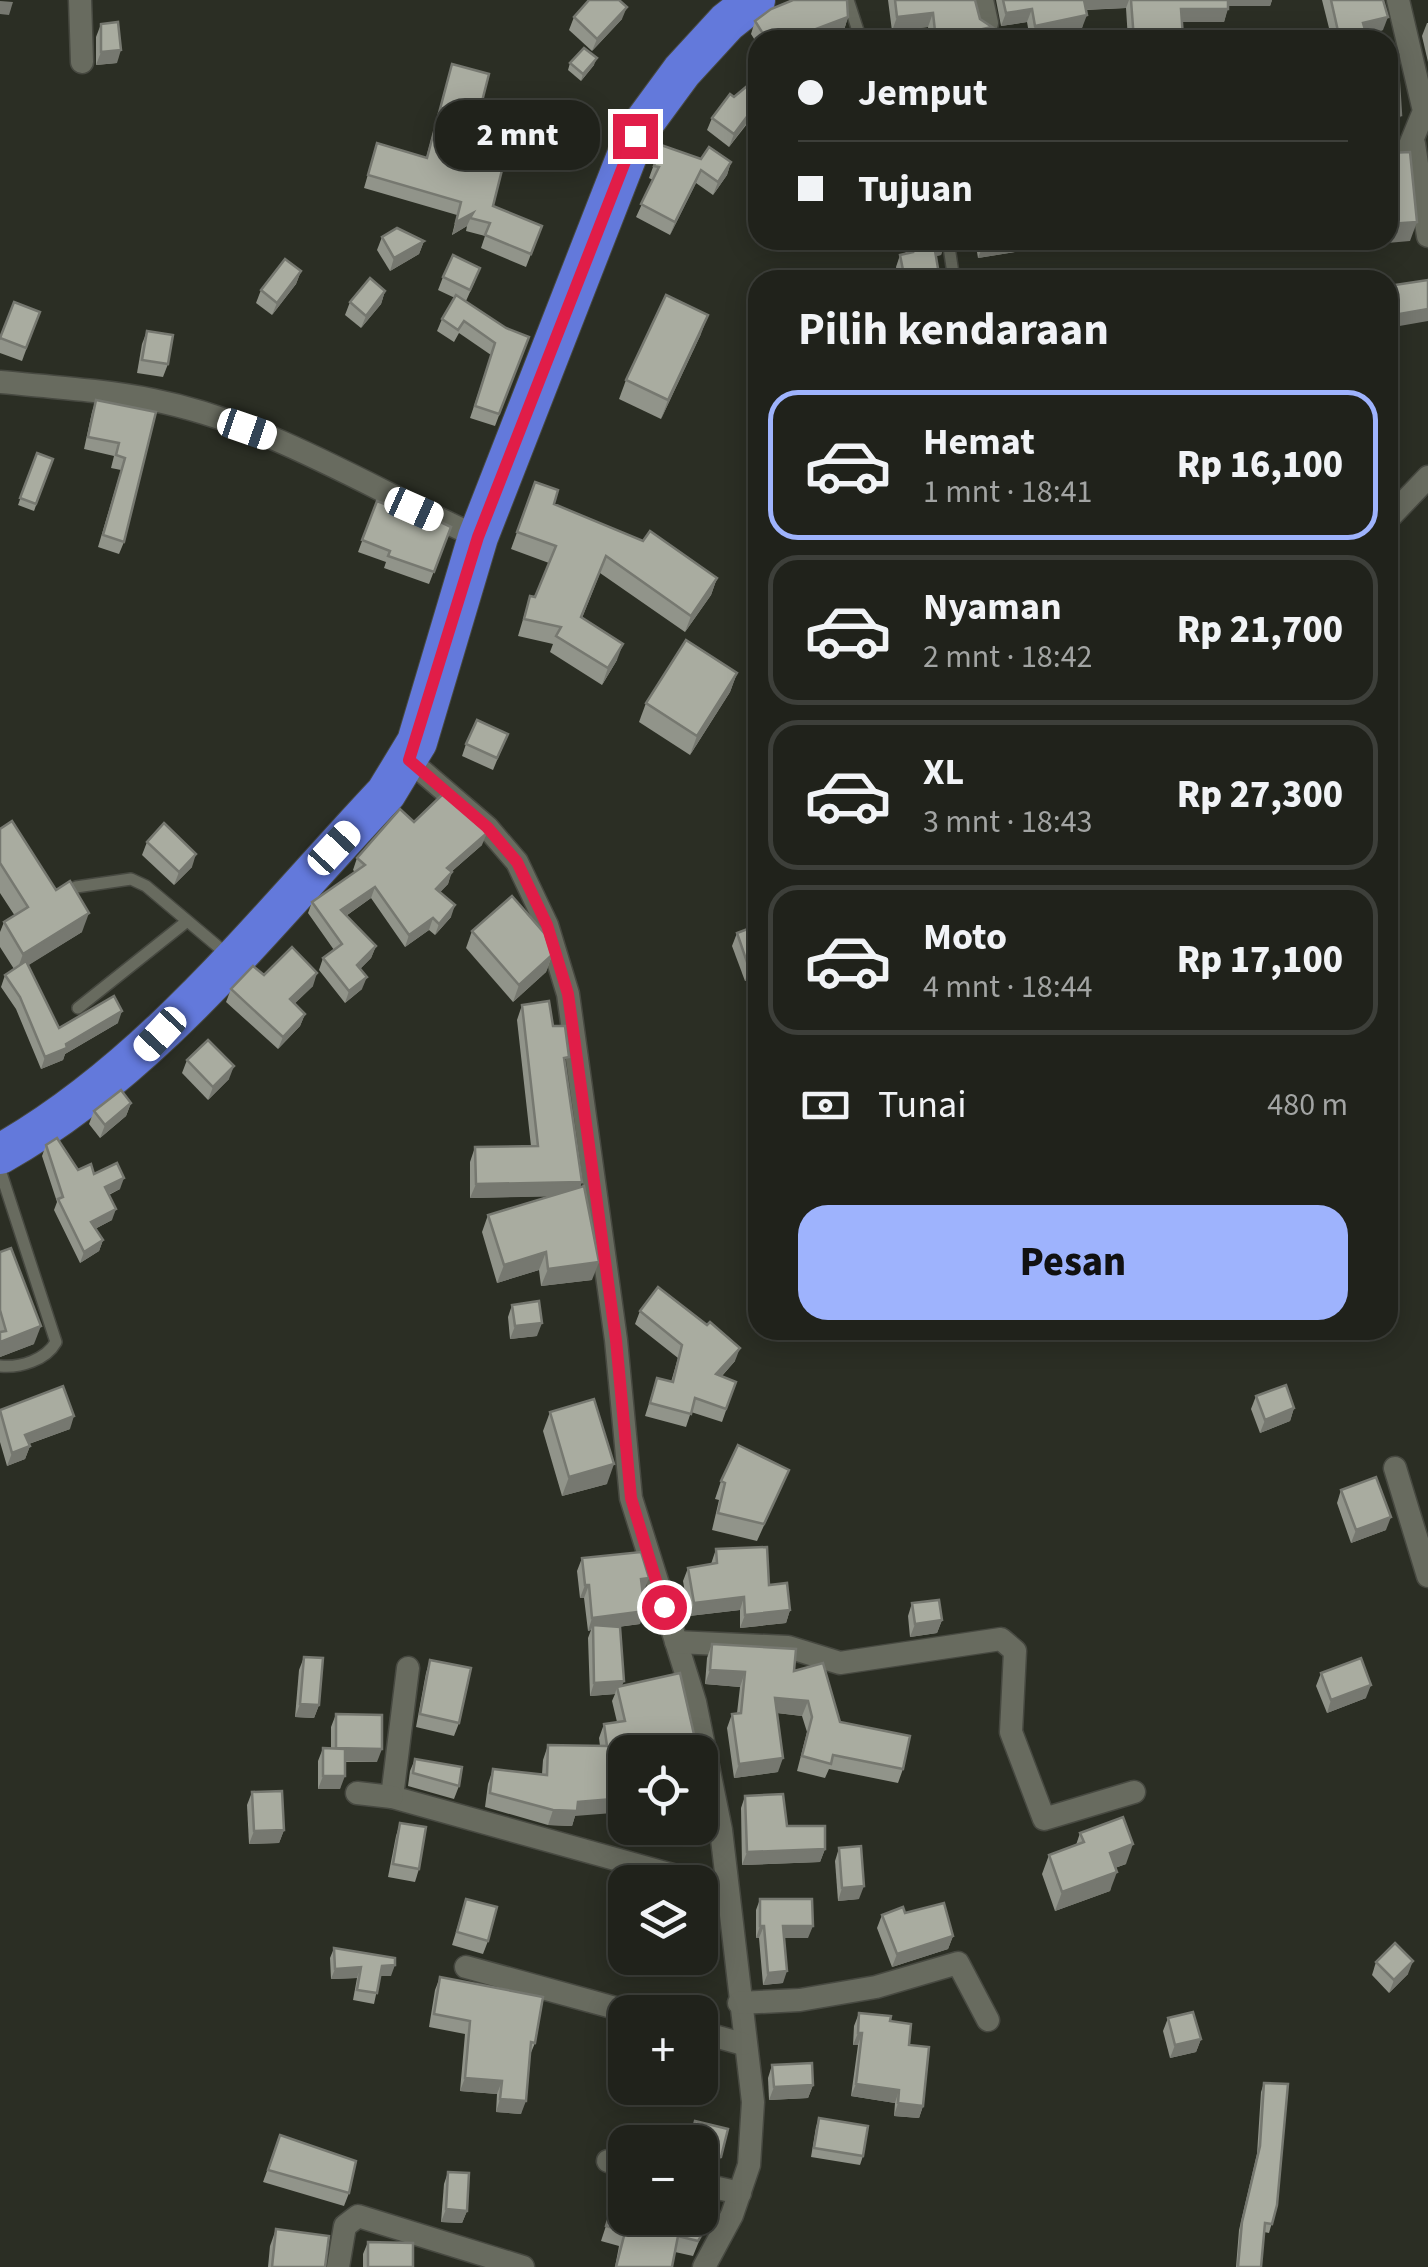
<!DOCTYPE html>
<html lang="id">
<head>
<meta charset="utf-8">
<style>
  :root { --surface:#20221b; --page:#2d2f28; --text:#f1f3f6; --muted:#a2a4a3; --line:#3d3f3a; --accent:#9eb3fd }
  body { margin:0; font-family:"Source Sans 3",sans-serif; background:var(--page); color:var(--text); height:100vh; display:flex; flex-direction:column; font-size:38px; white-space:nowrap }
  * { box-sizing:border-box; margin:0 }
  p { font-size:32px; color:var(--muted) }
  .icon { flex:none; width:55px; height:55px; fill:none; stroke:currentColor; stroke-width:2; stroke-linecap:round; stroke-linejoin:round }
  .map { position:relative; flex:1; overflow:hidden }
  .drawer { position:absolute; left:748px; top:270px; width:650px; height:1070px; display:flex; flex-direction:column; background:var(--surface); border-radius:30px; box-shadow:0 5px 25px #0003,0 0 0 2px var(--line) }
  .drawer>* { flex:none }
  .guide { position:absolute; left:748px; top:30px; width:650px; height:220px; border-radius:30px; box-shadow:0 5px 25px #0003,0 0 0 2px var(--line); display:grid; align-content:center; height:220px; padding:0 50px; background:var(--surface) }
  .buttons { position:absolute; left:608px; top:1735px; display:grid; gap:20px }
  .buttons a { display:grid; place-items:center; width:110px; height:110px; border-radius:20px; background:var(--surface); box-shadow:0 5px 25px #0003,0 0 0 2px var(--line); font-size:50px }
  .end { position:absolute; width:45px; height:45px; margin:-22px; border:12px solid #e11d48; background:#fff; box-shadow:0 0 0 5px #fff }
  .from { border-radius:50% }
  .bubble { position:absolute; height:70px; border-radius:30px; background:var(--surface); box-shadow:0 5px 25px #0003,0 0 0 2px var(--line); font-size:32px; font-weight:800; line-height:70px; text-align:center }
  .car { position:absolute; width:30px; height:60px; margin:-30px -15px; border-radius:12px; box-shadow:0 0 8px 2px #0007; background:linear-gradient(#fff 24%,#345 0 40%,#fff 0 76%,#345 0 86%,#fff 0) }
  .guide b { display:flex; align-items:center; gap:35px; height:95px; font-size:38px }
  .guide b+b { border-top:2px solid var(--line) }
  .guide i { width:25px; height:25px; background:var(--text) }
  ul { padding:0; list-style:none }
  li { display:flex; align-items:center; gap:30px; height:150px; margin:0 20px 15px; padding:0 30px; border:5px solid var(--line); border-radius:30px }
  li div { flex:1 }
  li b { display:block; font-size:38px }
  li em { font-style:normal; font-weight:800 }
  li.on { border-color:var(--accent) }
  li>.icon { width:90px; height:90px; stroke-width:1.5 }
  h2 { padding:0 50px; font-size:45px; line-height:120px }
  .pay { display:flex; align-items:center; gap:25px; height:110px; padding:0 50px; font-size:38px }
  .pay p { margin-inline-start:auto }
  .cta { display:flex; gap:20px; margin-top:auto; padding:20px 50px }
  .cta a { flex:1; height:115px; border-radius:30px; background:var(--accent); color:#111; font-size:40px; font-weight:800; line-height:115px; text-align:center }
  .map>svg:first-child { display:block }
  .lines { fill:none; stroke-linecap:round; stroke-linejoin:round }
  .lane-casing { stroke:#474941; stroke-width:14 }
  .street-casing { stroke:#474941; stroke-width:25 }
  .highway-casing { stroke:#474941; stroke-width:42 }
  .lane { stroke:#686b5f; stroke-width:11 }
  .street { stroke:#686b5f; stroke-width:22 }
  .highway { stroke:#6379db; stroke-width:40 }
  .wall { fill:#91948a }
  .shaded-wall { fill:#767870 }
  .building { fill:#a9aca0; stroke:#767870; stroke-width:2.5 }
  .route { stroke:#e11d48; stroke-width:12 }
</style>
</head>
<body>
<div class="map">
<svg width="1428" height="2267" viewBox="0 0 1428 2267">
  <rect width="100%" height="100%" fill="#2b2e24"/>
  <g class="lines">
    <g class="lane-casing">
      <g id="lane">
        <path d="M848,0L861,40"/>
        <path d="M948,240L954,280"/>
        <path d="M76,887L131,879L146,886L228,955"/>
        <path d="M78,1008L186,922"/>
        <path d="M0,1170L56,1342C46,1360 20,1368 0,1366"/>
      </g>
    </g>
    <g class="street-casing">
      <g id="street">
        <path d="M80,0L82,62"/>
        <path d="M982,0L987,23"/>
        <path d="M1414,144L1428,236"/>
        <path d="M1388,158L1406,155L1424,111L1398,0"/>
        <path d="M0,382C51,387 103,390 153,400C269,423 371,489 478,537"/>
        <path d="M1388,519L1428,477"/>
        <path d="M409,760L487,827L517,862L547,925L568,994L616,1340L631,1498L695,1702L721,1830L753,2102L749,2165L732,2215L704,2267"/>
        <path d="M1395,1468L1428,1576"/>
        <path d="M676,1642L788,1647L840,1663L1001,1639L1015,1651L1011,1732L1044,1819L1134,1792"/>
        <path d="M408,1668L392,1797L698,1882"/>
        <path d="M357,1793L392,1797"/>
        <path d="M466,1967L630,2012"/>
        <path d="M739,2003L800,2000L876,1987L958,1963L988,2020"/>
        <path d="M700,2032L743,2044"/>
        <path d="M608,2161L625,2165"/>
        <path d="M700,2184L740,2193"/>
        <path d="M338,2267L345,2226L358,2216L523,2267"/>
      </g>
    </g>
    <g class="highway-casing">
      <path id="highway" d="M0,1154C153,1068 266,920 386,793L417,742L478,537L635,135L682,71L727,22L755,0"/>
    </g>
    <use href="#lane" class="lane"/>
    <use href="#street" class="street"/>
    <use href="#highway" class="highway"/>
  </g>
  <g class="wall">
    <path d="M888,0H975L987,40H930L928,27L892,31Z"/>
    <path d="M996,0H1272L1270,6H1228L1224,22H1182V40H1128L1126,8L1086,10L1082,28L1030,39L1027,22L1001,26Z"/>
    <path d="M1322,0H1383V30L1367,34L1368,40H1332Z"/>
    <path d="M574,17L622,19L592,51L569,30Z"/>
    <path d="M848,17L844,30L816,40H758V45L751,34L755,21Z"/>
    <path d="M1427,23H1428V62L1422,36Z"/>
    <path d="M101,24L117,63L96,65V37Z"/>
    <path d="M570,63L594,65L581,81L568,70Z"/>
    <path d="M452,64L477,121L493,206L542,226L526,267L481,248L485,236L466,231L467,226L452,235L457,215L364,188L377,143L426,158Z"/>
    <path d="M758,77V110L729,147L707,130L712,118Z"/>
    <path d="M661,145L701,159L731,162L727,175L713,195L696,183L670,235L636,217L653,180L649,178Z"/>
    <path d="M382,237L424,241L419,254L390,271L377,250Z"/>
    <path d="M902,240H945L941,255L936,256L940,280H898L896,267L900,255L906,254Z"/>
    <path d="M957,240H1055L1052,246L978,258L976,246L959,250Z"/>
    <path d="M301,271L296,284L272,315L256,303L261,290Z"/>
    <path d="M443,277L475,281L466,301L506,328L529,337L495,426L470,418L491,355L459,333L454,342L437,331L442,319L455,298L438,290Z"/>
    <path d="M385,291L381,304L361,328L345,315L350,302Z"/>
    <path d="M14,302L40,312L22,361L0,353V340Z"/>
    <path d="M147,331L168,364L163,377L137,373L142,344Z"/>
    <path d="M701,334L661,419L619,399L626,380Z"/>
    <path d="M96,400L156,412L124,542L119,554L98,547L121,470L111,468L114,456L84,449L92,412Z"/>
    <path d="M37,453L53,459L34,511L18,505Z"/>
    <path d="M535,482L554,504L717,578L711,595L685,632L600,573L582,618L617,660L602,685L550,652L553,644L518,636L530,596L535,597L549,563L511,549Z"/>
    <path d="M377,501L451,527L429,584L384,568L386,562L358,552Z"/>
    <path d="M737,673L730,692L690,755L639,722L646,703Z"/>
    <path d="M508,734L493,770L462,756L466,744Z"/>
    <path d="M414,822L482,845L451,872L448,884L440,892L451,917L435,935L429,930L405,947L371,898L346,916L376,946L371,958L360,969L362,989L345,1003L319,970L323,958L334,950L308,913L312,902L355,872L353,870L357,858Z"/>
    <path d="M0,829L82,932L28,965L59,1028L118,1023L65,1054L63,1060L41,1069L16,1009L1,987L5,975L14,969L0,947V932L4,922L15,916L0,893Z"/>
    <path d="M147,842L192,867L174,885L142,855Z"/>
    <path d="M758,925V976L745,981L732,946L737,933Z"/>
    <path d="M472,931L552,955L546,972L513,1002L466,948Z"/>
    <path d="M264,975L313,986L295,1003L305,1014L300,1026L278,1049L226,1002L231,989Z"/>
    <path d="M522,1005L553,1026L566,1066L592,1280L541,1286L539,1270L497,1283L482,1232L488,1215L549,1196L470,1198V1162L475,1147L531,1146L517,1020Z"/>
    <path d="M187,1060L229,1079L208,1100L182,1073Z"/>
    <path d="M131,1103L126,1116L100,1138L89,1124L94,1111Z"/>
    <path d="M46,1145L78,1170L94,1174L120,1189L109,1195L112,1220L95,1229L103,1240L99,1251L80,1263L54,1210L57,1202L42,1156Z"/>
    <path d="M0,1252L34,1344L0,1357Z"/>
    <path d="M512,1305L537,1336L510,1339L508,1317Z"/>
    <path d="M640,1311L735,1361L722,1376L736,1382L722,1422L691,1412L686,1427L645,1416L657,1378L671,1382L678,1358L635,1324Z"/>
    <path d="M1256,1396L1294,1408L1290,1421L1260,1433L1251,1409Z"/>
    <path d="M0,1410L70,1429L29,1444L30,1446L25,1459L7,1466L0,1442Z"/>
    <path d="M550,1412L607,1484L562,1496L543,1431Z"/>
    <path d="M789,1470L757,1541L712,1530L719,1500L715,1499L721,1481Z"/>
    <path d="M1341,1490L1386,1530L1351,1543L1337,1503Z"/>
    <path d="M716,1549L769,1585L790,1610L786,1623L740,1628V1610L689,1616L683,1581L688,1568L711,1564Z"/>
    <path d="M582,1558L644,1591H642L640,1624L618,1627L622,1686L680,1673L625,1752L575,1816L572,1826L548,1825L485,1807L488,1784L493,1769L542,1774L543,1760L548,1745L600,1746L599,1738L604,1724L617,1722L612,1701L615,1694L590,1696L588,1638L591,1630L588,1631L584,1598H580L577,1571Z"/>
    <path d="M912,1603L942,1620L937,1633L910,1637L908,1616Z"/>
    <path d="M712,1644L794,1671L840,1722L903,1769L898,1783L829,1769L825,1778L797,1771L807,1732L802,1716L777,1713L778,1772L734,1778L727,1728L732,1714L737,1713L740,1687L705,1684L707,1658Z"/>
    <path d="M304,1657L319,1705L314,1718L295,1717L299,1670Z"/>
    <path d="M430,1660L459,1723L454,1736L416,1727L426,1673Z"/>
    <path d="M1321,1673L1366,1698L1327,1713L1316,1686Z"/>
    <path d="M336,1714L377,1762H345L340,1789H318V1761L323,1748L331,1749V1727Z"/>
    <path d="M415,1759L459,1786L454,1799L408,1786L410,1771Z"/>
    <path d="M252,1792L284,1830L279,1843L249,1844L247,1805Z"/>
    <path d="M745,1796L787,1826L825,1849L820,1862L742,1865L741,1808Z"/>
    <path d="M400,1823L419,1869L415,1882L388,1877L396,1836Z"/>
    <path d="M1080,1833L1126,1864L1115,1868L1110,1891L1055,1911L1042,1874L1049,1855L1076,1845Z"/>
    <path d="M839,1848L859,1899L838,1901L835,1861Z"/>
    <path d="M700,1883L705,1912L701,1925H700Z"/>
    <path d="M466,1899L488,1941L483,1954L452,1945Z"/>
    <path d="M760,1899L808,1938H784L783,1983L763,1985L759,1938H756V1910Z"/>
    <path d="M905,1913L953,1936L948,1949L892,1967L877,1928L882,1915Z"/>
    <path d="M334,1948L391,1976H380L374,2004L353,2000L357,1978L331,1979L330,1958Z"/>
    <path d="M1376,1962L1408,1974L1389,1993L1372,1975Z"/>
    <path d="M440,1977L535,2043L530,2055L521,2114L496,2112L497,2094L460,2091L465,2034L429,2027L435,1990Z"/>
    <path d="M859,2013L890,2021L909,2045L923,2106L919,2118L894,2116L895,2103L851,2096L858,2045H853L854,2026Z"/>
    <path d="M1168,2018L1201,2039L1196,2052L1170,2058L1163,2031Z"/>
    <path d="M772,2065L813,2085L808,2098L769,2100L768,2078Z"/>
    <path d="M1264,2083L1277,2205L1269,2233L1264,2232L1261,2267H1236L1239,2230L1257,2154L1261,2092Z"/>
    <path d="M819,2118L863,2156L860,2165L811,2157L816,2127Z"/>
    <path d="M280,2135L349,2193L344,2206L263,2182Z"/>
    <path d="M625,2168L702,2234L693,2256L675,2252L672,2267H615L619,2246L601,2241Z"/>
    <path d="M448,2172L467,2211L462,2223L441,2222L444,2184Z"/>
    <path d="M276,2229L325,2267H268L270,2246Z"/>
    <path d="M368,2242L413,2267H363V2254Z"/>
  </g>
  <g class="shaded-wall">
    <path d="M1082,0H1129L1126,8L1078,10Z"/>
    <path d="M1226,0H1272L1270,6H1224Z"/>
    <path d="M0,1L13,2L9,15L0,14Z"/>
    <path d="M627,7L622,19L592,51L597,39Z"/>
    <path d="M1032,9L1027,22L1001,26L1006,13Z"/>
    <path d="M1181,9H1228L1224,22H1176Z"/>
    <path d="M933,13L928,27L892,31L897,17Z"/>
    <path d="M1087,15L1082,28L1030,39L1035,26Z"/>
    <path d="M848,17L844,30L816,40H787Z"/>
    <path d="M1388,17L1383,30L1359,36L1363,23Z"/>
    <path d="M992,27L987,40H958L960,34Z"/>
    <path d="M121,50L117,63L96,65L101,52Z"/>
    <path d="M597,58L594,65L581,81L583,74Z"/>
    <path d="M758,102L757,109L729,147L734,134Z"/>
    <path d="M1401,115L1396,128H1388V116Z"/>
    <path d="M731,162L727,175L713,195L718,182Z"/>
    <path d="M701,170L696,183L670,235L675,222Z"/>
    <path d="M473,213L467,226L452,235L456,222Z"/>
    <path d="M1417,222L1410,241L1353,246L1356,240H1388V224Z"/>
    <path d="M963,240H978L976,246L959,250Z"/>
    <path d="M1017,240H1055L1052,246L978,258L983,245Z"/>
    <path d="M424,241L419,254L390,271L394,258Z"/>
    <path d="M945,242L941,255L929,257L934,245Z"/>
    <path d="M301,271L296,284L272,315L277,303Z"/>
    <path d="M385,291L381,304L361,328L366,316Z"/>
    <path d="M1428,309V321L1388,328V316Z"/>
    <path d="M708,315L701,334L661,419L668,400Z"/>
    <path d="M717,578L711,595L685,632L691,616Z"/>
    <path d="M623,644L617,660L602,685L608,668Z"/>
    <path d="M737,673L730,692L690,755L697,736Z"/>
    <path d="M487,833L482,845L443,879L447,868Z"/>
    <path d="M196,854L192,867L174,885L179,872Z"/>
    <path d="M452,872L448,884L432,901L436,889Z"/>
    <path d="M375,887L371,898L337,922L341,910Z"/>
    <path d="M455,905L451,917L435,935L439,924Z"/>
    <path d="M89,913L82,932L16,973L23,954Z"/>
    <path d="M433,918L429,930L405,947L409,935Z"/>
    <path d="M376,946L371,958L353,976L357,965Z"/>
    <path d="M552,955L546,972L513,1002L519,985Z"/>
    <path d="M758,965V976L745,981L749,968Z"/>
    <path d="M317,973L313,986L286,1012L290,999Z"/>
    <path d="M367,977L362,989L345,1003L349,991Z"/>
    <path d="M122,1011L118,1023L65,1054L63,1060L41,1069L45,1057Z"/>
    <path d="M305,1014L300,1026L278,1049L283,1037Z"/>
    <path d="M234,1066L229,1079L208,1100L213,1087Z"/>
    <path d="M131,1103L126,1116L100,1138L105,1125Z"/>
    <path d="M124,1178L120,1189L101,1198L105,1187Z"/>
    <path d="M582,1182L577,1196L470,1198L476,1184Z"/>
    <path d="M116,1209L112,1220L87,1233L91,1222Z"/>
    <path d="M103,1240L99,1251L80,1263L84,1252Z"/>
    <path d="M546,1252L539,1270L497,1283L504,1265Z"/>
    <path d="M599,1262L592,1280L541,1286L548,1269Z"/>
    <path d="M542,1323L537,1336L510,1339L515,1326Z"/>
    <path d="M41,1326L34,1344L0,1357V1342Z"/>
    <path d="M740,1348L735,1361L712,1387L716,1374Z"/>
    <path d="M1294,1408L1290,1421L1260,1433L1265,1420Z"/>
    <path d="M74,1416L70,1429L20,1447L25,1435Z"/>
    <path d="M30,1446L25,1459L7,1466L12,1453Z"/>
    <path d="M614,1464L607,1484L562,1496L569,1477Z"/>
    <path d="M1391,1517L1386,1530L1351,1543L1356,1530Z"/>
    <path d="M649,1578L644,1591L636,1592L641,1579Z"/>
    <path d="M585,1585H589L584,1598H580Z"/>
    <path d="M744,1597L740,1610L689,1616L694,1603Z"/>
    <path d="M790,1610L786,1623L740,1628L745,1615Z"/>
    <path d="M645,1611L640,1624L593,1630V1625L591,1630L588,1631L592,1618Z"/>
    <path d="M942,1620L937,1633L910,1637L915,1624Z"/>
    <path d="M710,1670L745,1672L740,1687L705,1684Z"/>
    <path d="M624,1681L619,1693L617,1687L615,1694L590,1696L594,1683Z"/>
    <path d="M1371,1685L1366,1698L1327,1713L1331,1700Z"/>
    <path d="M775,1698L808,1701L802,1716L769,1712Z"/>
    <path d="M300,1704L319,1705L314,1718L295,1717Z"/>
    <path d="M336,1748L382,1749L377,1762L331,1761Z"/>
    <path d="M783,1758L778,1772L734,1778L739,1764Z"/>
    <path d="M323,1776H345L340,1789H318Z"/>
    <path d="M625,1798V1812L575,1816L572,1826L548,1825L553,1810L578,1802Z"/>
    <path d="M284,1830L279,1843L249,1844L254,1831Z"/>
    <path d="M1133,1844L1126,1864L1103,1872L1110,1853Z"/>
    <path d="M825,1849L820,1862L742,1865L747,1852Z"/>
    <path d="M1117,1872L1110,1891L1055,1911L1062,1892Z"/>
    <path d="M864,1886L859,1899L838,1901L842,1888Z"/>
    <path d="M760,1926H764L759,1938H756Z"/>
    <path d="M783,1926H813L808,1938H779Z"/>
    <path d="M953,1936L948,1949L892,1967L897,1954Z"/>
    <path d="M1413,1961L1408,1974L1389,1993L1394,1980Z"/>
    <path d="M395,1965L391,1976H379L382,1966Z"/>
    <path d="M361,1967L357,1978L331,1979L335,1969Z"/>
    <path d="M787,1971L783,1983L763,1985L768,1973Z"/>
    <path d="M858,2033H862L858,2045H853Z"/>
    <path d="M1201,2039L1196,2052L1170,2058L1175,2045Z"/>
    <path d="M465,2078L502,2081L497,2094L460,2091Z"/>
    <path d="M856,2084L899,2090L895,2103L851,2096Z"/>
    <path d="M813,2085L808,2098L769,2100L774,2087Z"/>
    <path d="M500,2099L526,2101L521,2114L496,2112Z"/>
    <path d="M898,2103L923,2106L919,2118L894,2116Z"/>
    <path d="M702,2155L721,2157L715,2172L700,2170V2157Z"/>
    <path d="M446,2209L467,2211L462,2223L441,2222Z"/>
  </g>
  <g class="building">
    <path d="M589,0H619L627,7L597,39L574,17Z"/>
    <path d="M793,0H847L848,17L787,40H767L755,21L771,9Z"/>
    <path d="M895,0H975L980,19L992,27L960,34L962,40H936L933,13L897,17Z"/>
    <path d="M1003,0H1084L1087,15L1035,26L1032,9L1006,13Z"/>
    <path d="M1131,0H1228V9H1181L1183,37L1134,40Z"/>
    <path d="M1331,0H1383L1388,17L1363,23L1368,40H1340Z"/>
    <path d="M118,22L121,50L101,52V24Z"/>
    <path d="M584,48L597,58L583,74L570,63Z"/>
    <path d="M1397,53L1401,115L1388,116V54Z"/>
    <path d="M452,64L489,74L477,121L512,130L493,206L542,226L531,254L485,235L490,223L470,218L473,213L456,222L461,202L368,175L377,143L427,158Z"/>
    <path d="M758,77V102L734,134L712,118L730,94L734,97Z"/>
    <path d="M661,145L701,159L709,147L731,162L718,182L701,170L675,222L641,204L659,167L654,166Z"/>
    <path d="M1410,152L1417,222L1388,224V153Z"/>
    <path d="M397,228L424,241L394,258L382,237Z"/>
    <path d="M910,240H945V242L934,245L940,280H905L900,255L913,252Z"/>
    <path d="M982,240H1017L983,245Z"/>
    <path d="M453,255L480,268L470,290L443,277Z"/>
    <path d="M285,259L301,271L277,303L261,290Z"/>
    <path d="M370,278L385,291L366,316L350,302Z"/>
    <path d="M1428,280V309L1388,316V286Z"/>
    <path d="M456,295L506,328L529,337L499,414L475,406L495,343L464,321L458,330L442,319Z"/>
    <path d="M666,295L708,315L668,400L626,380Z"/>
    <path d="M14,302L40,312L26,348L0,338Z"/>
    <path d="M147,331L173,335L168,364L142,360Z"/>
    <path d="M96,400L156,412L124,542L103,535L125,458L116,455L119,443L88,437Z"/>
    <path d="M37,453L53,459L36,504L20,498Z"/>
    <path d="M535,482L558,490L554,504L643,541L650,531L717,578L691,616L606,556L581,617L623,644L608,668L556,636L561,627L524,619L530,596L535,597L556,546L517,532Z"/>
    <path d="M377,501L418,517L420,512L451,527L434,572L388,556L390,551L362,540Z"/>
    <path d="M686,640L737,673L697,736L646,703Z"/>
    <path d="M477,720L508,734L497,758L466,744Z"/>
    <path d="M443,794L487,833L447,868L452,872L436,889L455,905L439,924L433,918L409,935L375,887L341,910L376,946L357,965L367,977L349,991L323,958L342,944L312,902L365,865L357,858L400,809L414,822Z"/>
    <path d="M12,821L56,890L70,881L89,913L23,954L4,922L28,907L0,863V829Z"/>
    <path d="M164,823L196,854L179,872L147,842Z"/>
    <path d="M512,896L545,934L552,955L519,985L472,931Z"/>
    <path d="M758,925V965L749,968L737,933Z"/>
    <path d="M292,947L317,973L290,999L305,1014L283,1037L231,989L253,966L264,975Z"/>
    <path d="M26,961L59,1028L114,996L122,1011L66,1044L67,1048L45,1057L20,997L5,975Z"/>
    <path d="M549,1001L553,1026H565L569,1057L564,1058L582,1182L476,1184L475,1147L538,1146L522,1005Z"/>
    <path d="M208,1040L234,1066L213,1087L187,1060Z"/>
    <path d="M121,1090L131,1103L105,1125L94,1111Z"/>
    <path d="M57,1138L78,1170L91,1164L94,1174L117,1163L124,1178L105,1187L116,1209L91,1222L103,1240L84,1252L58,1199L63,1197L46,1145Z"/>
    <path d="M584,1186L599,1262L548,1269L546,1252L504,1265L488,1215Z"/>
    <path d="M11,1248L41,1326L0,1342V1332L6,1331L0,1310V1252Z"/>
    <path d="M658,1287L707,1325L710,1322L740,1348L716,1374L736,1382L726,1409L695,1398L691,1414L650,1403L657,1378L673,1382L682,1345L640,1311Z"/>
    <path d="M539,1301L542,1323L515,1326L512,1305Z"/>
    <path d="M1286,1385L1294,1408L1265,1420L1256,1396Z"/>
    <path d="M63,1386L74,1416L25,1435L30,1446L12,1453L0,1410Z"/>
    <path d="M594,1399L614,1464L569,1477L550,1412Z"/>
    <path d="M738,1445L789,1470L764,1524L718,1513L725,1483L721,1481Z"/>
    <path d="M1376,1477L1391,1517L1356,1530L1341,1490Z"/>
    <path d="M767,1547L769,1585L787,1583L790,1610L745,1615L744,1597L694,1603L688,1568L717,1563L716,1549Z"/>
    <path d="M641,1552L649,1578L641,1579L645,1611L592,1618L589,1585H585L582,1558Z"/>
    <path d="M939,1600L942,1620L915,1624L912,1603Z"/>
    <path d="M593,1625L620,1627L624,1681L594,1683Z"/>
    <path d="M712,1644L796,1649L794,1671L823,1663L840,1722L910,1736L903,1769L833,1755L831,1764L802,1756L812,1717L808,1701L775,1698L783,1758L739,1764L732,1714L741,1713L745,1672L710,1670Z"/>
    <path d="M304,1657L323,1658L319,1705L300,1704Z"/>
    <path d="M1361,1658L1371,1685L1331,1700L1321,1673Z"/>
    <path d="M430,1660L471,1668L459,1723L420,1714Z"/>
    <path d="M680,1673L698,1752H625V1798L578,1802L577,1811L553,1810L490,1793L493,1769L547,1775L548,1745L607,1746L604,1724L625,1721L617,1687Z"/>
    <path d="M336,1714L382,1715V1749L336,1748Z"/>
    <path d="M323,1748L345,1749V1776H323Z"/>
    <path d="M415,1759L462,1767L459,1786L413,1773Z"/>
    <path d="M282,1791L284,1830L254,1831L252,1792Z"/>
    <path d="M783,1794L787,1826H825V1849L747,1852L745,1796Z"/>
    <path d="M1123,1817L1133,1844L1110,1853L1117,1872L1062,1892L1049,1855L1084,1842L1080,1833Z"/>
    <path d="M400,1823L426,1827L419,1869L393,1864Z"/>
    <path d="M861,1846L864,1886L842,1888L839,1848Z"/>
    <path d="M662,1873L695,1882H660Z"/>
    <path d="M711,1881L705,1912L700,1911V1883Z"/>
    <path d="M466,1899L497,1907L488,1941L457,1932Z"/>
    <path d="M760,1899H812L813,1926H783L787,1971L768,1973L764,1926H760Z"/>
    <path d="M944,1903L953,1936L897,1954L882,1915L903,1907L905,1913Z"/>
    <path d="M1395,1943L1413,1961L1394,1980L1376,1962Z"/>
    <path d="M334,1948L395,1958V1965L382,1966L377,1993L357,1990L361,1967L335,1969Z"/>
    <path d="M440,1977L543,1997L535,2043L531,2042L526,2101L500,2099L502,2081L465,2078L470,2021L434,2014Z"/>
    <path d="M1193,2012L1201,2039L1175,2045L1168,2018Z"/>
    <path d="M859,2013L891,2016L890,2021L911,2024L909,2045L929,2047L923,2106L898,2103L899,2090L856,2084L862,2033H858Z"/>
    <path d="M812,2063L813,2085L774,2087L772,2065Z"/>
    <path d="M1264,2083L1288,2084L1277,2205L1272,2224L1265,2223L1261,2267H1238L1242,2222L1260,2146Z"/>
    <path d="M819,2118L868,2126L863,2156L814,2148Z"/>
    <path d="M695,2121L728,2129L721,2157L702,2155L700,2157V2142H690Z"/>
    <path d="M280,2135L356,2161L349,2193L268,2170Z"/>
    <path d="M625,2169V2218H700V2209L708,2211L702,2234L698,2241L678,2236L672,2267H616L625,2232L606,2226Z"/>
    <path d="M448,2172L469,2173L467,2211L446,2209Z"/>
    <path d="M276,2229L329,2236L325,2267H272Z"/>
    <path d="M368,2242L413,2243V2267H368Z"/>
  </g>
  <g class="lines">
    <path class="route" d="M635,136L478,537L409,760L487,827L517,862L547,925L568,994L616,1340L631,1498L664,1607"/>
  </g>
</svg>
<div class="buttons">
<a><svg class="icon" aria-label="locate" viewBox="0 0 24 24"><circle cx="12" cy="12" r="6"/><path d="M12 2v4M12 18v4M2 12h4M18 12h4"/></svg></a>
<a><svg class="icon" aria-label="layers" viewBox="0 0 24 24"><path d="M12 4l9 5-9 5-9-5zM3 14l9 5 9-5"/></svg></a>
<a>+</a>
<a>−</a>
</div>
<i class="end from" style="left:664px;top:1607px"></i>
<i class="end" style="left:635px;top:136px"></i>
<div class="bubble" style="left:435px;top:100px;width:165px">2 mnt</div>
<i class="car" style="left:247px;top:429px;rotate:109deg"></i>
<i class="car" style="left:414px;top:509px;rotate:114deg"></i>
<i class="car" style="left:334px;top:848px;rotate:43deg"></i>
<i class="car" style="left:160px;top:1034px;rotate:223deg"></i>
<div class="guide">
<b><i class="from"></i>Jemput</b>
<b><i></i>Tujuan</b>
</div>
<section class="drawer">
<h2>Pilih kendaraan</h2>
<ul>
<li class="on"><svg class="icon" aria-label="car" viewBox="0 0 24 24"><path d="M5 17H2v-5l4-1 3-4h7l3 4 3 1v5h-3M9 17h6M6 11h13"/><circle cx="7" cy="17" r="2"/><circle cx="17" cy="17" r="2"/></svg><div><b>Hemat</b><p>1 mnt · 18:41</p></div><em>Rp 16,100</em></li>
<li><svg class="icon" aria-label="car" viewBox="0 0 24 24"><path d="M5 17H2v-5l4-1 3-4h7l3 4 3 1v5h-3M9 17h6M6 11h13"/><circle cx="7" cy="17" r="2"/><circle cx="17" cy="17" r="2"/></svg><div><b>Nyaman</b><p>2 mnt · 18:42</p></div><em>Rp 21,700</em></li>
<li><svg class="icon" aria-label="car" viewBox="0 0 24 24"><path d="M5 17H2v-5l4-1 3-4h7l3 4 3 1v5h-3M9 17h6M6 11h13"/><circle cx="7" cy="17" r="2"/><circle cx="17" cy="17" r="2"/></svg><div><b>XL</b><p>3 mnt · 18:43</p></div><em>Rp 27,300</em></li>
<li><svg class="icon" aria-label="car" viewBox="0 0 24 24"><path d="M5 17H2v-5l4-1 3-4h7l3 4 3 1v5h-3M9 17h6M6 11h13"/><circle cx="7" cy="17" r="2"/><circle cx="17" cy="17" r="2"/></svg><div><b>Moto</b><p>4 mnt · 18:44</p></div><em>Rp 17,100</em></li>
</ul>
<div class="pay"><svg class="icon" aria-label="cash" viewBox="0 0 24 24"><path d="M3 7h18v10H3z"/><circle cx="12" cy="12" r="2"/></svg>Tunai<p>480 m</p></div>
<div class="cta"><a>Pesan</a></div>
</section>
</div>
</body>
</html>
